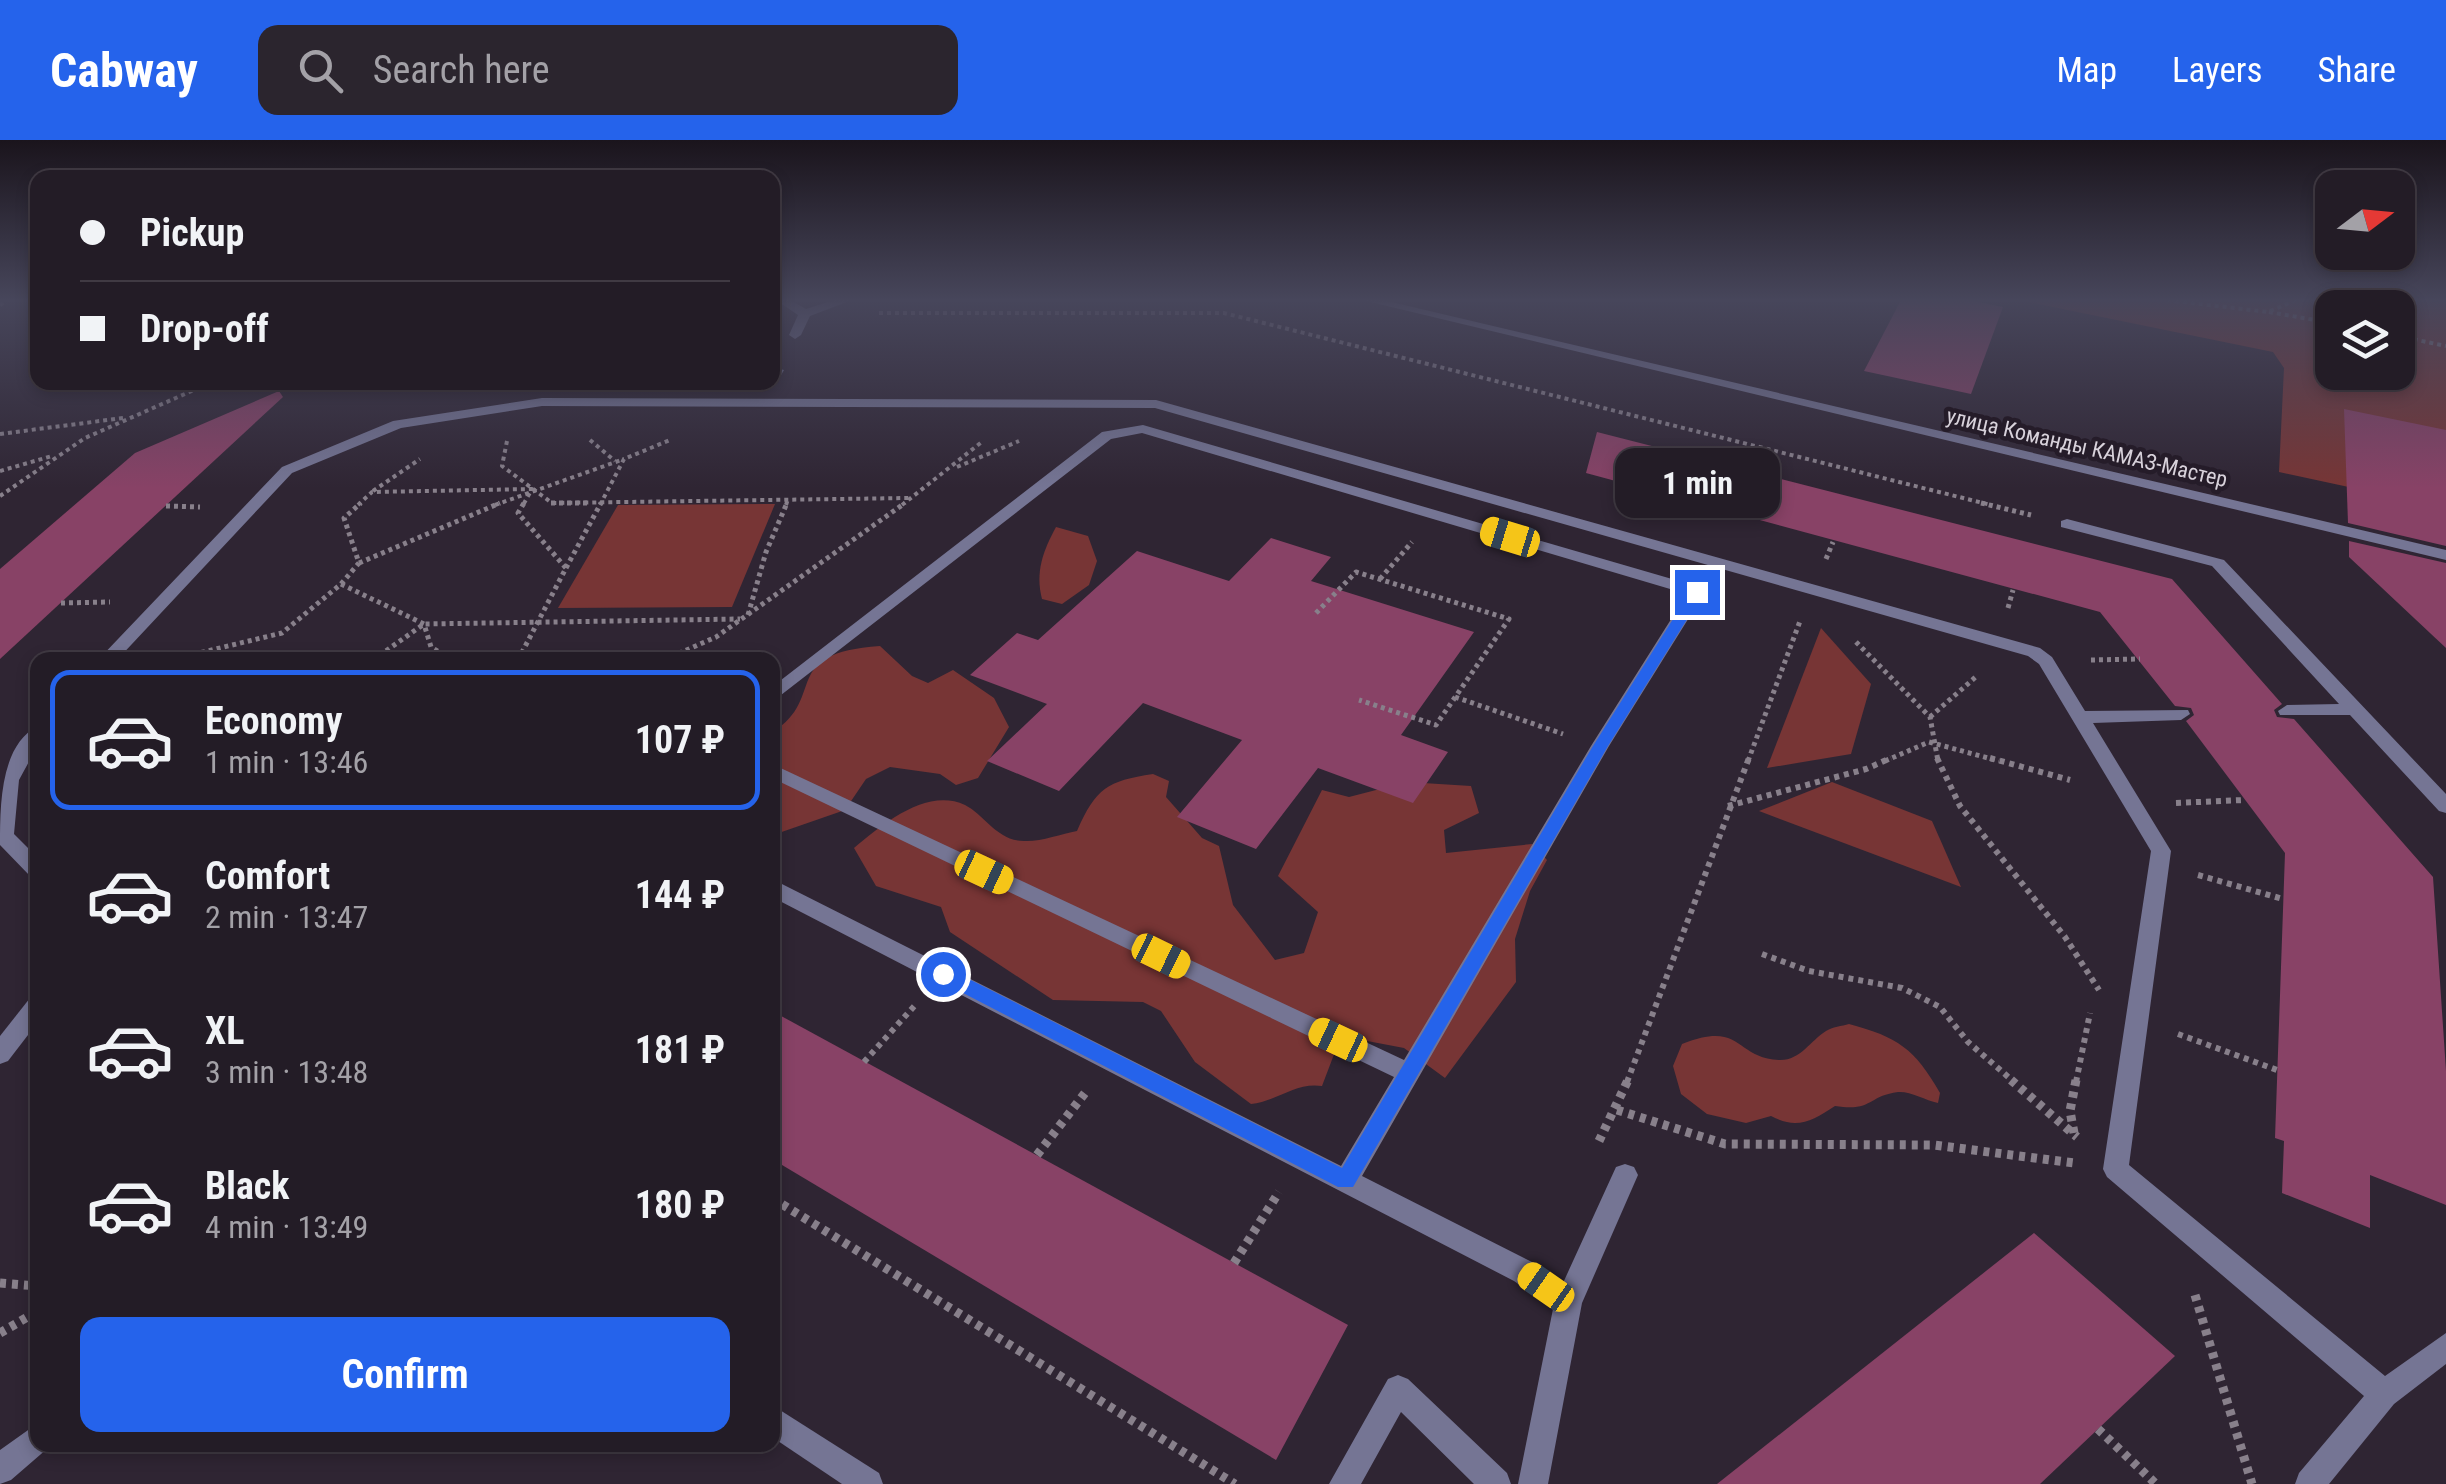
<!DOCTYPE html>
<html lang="en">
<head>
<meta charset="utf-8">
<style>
  :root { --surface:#231c26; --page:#2b252e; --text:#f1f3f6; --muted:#a3a1a7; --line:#403a43; --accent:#2563eb }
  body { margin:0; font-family:"Roboto Condensed",sans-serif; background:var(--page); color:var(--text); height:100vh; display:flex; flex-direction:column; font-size:38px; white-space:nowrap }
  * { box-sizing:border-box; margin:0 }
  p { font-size:32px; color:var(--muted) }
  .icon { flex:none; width:55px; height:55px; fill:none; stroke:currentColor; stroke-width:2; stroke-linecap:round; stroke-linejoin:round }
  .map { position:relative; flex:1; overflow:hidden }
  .details { position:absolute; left:30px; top:512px; width:750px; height:800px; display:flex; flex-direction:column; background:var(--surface); border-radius:20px; box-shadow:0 5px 15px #0003,0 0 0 2px var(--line) }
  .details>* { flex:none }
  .banner { position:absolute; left:30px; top:30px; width:750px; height:220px; border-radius:20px; box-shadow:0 5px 15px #0003,0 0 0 2px var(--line); display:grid; align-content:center; height:220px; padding:0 50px; background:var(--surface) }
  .needle { width:65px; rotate:74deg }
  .controls { position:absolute; left:2315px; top:30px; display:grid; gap:20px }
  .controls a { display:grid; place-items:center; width:100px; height:100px; border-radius:20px; background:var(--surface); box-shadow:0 5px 15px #0003,0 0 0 2px var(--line); font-size:50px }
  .end { position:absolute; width:45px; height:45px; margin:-22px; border:12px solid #2563eb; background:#fff; box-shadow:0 0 0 5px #fff }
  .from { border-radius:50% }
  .bubble { position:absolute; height:70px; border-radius:20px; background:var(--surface); box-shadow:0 5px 15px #0003,0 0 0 2px var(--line); font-size:32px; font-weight:700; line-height:70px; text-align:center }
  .car { position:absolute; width:30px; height:60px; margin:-30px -15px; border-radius:12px; box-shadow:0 0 8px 2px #0007; background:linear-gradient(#f5c518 24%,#345 0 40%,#f5c518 0 76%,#345 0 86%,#f5c518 0) }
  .banner b { display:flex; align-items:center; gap:35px; height:95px; font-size:38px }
  .banner b+b { border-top:2px solid var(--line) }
  .banner i { width:25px; height:25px; background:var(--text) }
  ul { padding:18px 0 0; list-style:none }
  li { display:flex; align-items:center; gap:30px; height:140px; margin:0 20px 15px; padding:0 30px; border:5px solid transparent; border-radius:20px }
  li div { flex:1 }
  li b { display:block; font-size:38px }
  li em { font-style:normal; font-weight:700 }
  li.selected { border-color:var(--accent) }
  li>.icon { width:90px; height:90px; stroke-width:1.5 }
  .cta { display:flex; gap:20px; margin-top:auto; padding:20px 50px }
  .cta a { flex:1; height:115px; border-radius:20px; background:var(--accent); color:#fff; font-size:40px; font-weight:700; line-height:115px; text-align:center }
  header { display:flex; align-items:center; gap:60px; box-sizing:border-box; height:140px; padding:0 50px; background:var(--accent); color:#fff }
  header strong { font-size:48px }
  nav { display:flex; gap:55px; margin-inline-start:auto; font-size:35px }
  .search { width:700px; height:90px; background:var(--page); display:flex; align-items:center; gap:25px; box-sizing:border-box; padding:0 35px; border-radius:20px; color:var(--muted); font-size:38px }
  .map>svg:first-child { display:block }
  .green { fill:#773535; fill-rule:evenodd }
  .building { fill:#884266 }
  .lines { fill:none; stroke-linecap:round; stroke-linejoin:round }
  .path-far3 { stroke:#88808b; stroke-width:4; stroke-dasharray:4 4; stroke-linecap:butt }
  .path-far2 { stroke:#88808b; stroke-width:5; stroke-dasharray:4 4; stroke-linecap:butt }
  .path-far1 { stroke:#88808b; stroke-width:6; stroke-dasharray:5 5; stroke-linecap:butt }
  .path { stroke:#88808b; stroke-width:9; stroke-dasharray:6 6; stroke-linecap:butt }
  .lane { fill:#757594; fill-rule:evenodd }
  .street { fill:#757594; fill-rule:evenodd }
  .route { fill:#2563eb }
  .labels { text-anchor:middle; stroke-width:9; stroke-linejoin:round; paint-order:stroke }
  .far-street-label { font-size:22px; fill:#d8d2db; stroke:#251c29 }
</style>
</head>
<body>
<header>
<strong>Cabway</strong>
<div class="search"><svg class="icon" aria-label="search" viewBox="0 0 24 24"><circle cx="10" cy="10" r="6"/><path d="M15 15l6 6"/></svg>Search here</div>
<nav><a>Map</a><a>Layers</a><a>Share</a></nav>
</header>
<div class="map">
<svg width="2446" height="1344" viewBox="0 0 2446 1344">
  <rect width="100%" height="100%" fill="#2f2533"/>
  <g class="green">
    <path d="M2019,160H2446V368L2279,332L2284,228L2273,212ZM2332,168H2398V232H2332Z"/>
    <path d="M775,364L732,467L558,468L618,365Z"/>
    <path d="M1056,387L1088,396L1097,421L1089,445L1062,464L1042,459C1035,432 1043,411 1056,387Z"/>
    <path d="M1821,488L1871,544L1851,614L1767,628Z"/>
    <path d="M880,506L912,536L928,543L953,530L994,558L1009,587L978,638L956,645L940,634L890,627L866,639L845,670L773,695V592C828,557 778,513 880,506Z"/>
    <path d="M1153,634L1169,641L1166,657L1202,698L1219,706L1233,765L1275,820L1304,813L1318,772L1278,736L1322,650L1349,657L1407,642L1471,646L1479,673L1444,690L1446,713L1532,704L1547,720L1530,751L1515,799L1516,842L1445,938L1404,908L1341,896L1322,946C1296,942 1277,961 1251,964L1195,922L1161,871L1143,862L1053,860L950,792L941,767L876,746L854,708C882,685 926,647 965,665C985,675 997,701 1024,701C1040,702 1061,694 1077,691C1096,648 1107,641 1153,634Z"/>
    <path d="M1832,642L1932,681L1961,747L1759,671Z"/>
    <path d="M1849,884C1898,897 1915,909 1940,953L1938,963C1925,960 1910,951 1898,952C1867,956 1873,972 1835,966C1812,981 1797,990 1771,976L1746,983L1707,974L1681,954L1673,926L1682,904C1743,880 1734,918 1779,920C1800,921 1810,901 1826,891C1832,887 1842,886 1849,884Z"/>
  </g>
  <g class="building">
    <path d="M1901,160H1969L2003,167L1971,254L1864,231Z"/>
    <path d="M279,251L283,257L0,519V429L135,313Z"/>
    <path d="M2344,269L2446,290V406L2348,383Z"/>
    <path d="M1597,292L2172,439L2282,564L2274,570L2277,577L2294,579L2433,737L2446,931V1065L2370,1035V1088L2282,1053L2284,1001L2275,998L2285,713L2186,581L2194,575L2191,568L2175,566L2100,472L1586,333Z"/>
    <path d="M1271,398L1331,417L1311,441L1474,492L1401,595L1448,612L1413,663L1318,628L1256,709L1177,677L1242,600L1143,563L1059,651L987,621L1047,564L970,535L1017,493L1038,500L1137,411L1229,441Z"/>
    <path d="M2349,401L2446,423V508L2349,417Z"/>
    <path d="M772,871L1348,1185L1276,1320L772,1019Z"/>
    <path d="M2034,1093L2175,1216L2040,1344H1717Z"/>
  </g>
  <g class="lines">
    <g class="path-far3">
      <path d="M2167,160L2268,172L2296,160"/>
      <path d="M0,165L8,160"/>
      <path d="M2269,172L2332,183"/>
      <path d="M879,173H1224L1991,365"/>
      <path d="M2398,196L2446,206"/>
      <path d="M0,294L123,278"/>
      <path d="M590,300L615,321"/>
      <path d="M507,301L502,326L552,363L909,358"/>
      <path d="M957,327L1019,301"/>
      <path d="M0,331L52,316"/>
      <path d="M373,351L420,319"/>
      <path d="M0,356L85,298L212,242"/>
      <path d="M358,365L372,352L532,349L523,365"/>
      <path d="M495,365L624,319"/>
      <path d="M600,365L624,319L670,300"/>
      <path d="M786,365L788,359"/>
      <path d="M902,365L983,301"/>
    </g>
    <g class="path-far2">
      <path d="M551,363H587"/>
      <path d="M1981,363L2031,375"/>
      <path d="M166,366L200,367"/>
      <path d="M1682,377L1694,363"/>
      <path d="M1826,419L1833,402"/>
      <path d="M359,423L500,363"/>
      <path d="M566,428L601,363"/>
      <path d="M1380,439L1412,402"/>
      <path d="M341,444L424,484L431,507L452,520"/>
      <path d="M61,463L110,462"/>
      <path d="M2008,468L2013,450"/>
      <path d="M1316,473L1356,432L1509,479L1436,585L1359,560"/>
      <path d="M748,475L766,412L787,363"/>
      <path d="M1856,502L1930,577L1938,621"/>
      <path d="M170,520L282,493L341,444L359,423L344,378L361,363"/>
      <path d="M373,520L424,484L740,479"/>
      <path d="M518,520L566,428L518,373L524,363"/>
      <path d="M664,520L716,497L905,363"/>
      <path d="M2091,520L2140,519"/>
      <path d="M1455,557L1563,594"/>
      <path d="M1930,577L1978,535"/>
      <path d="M1748,621L1800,481"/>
      <path d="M1885,621L1929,602L1999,621"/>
    </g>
    <g class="path-far1">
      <path d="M1937,618L1960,666L2065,797L2099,850"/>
      <path d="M1990,618L2070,640"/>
      <path d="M2176,663L2244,660"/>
      <path d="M1728,666L1866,629L1891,618"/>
      <path d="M2198,735L2283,759"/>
      <path d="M1762,814L1809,831L1902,848L1940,867L1968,902L2014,942"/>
      <path d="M2178,894L2277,930"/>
      <path d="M864,922L917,863"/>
      <path d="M1627,942L1749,618"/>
      <path d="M2076,942L2090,873"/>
    </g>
    <g class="path">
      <path d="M2011,940L2077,997"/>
      <path d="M1617,970L1725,1004L1934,1005L2074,1023"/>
      <path d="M2074,993L2070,971L2076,940"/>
      <path d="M1599,1001L1628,940"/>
      <path d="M1037,1015L1085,953"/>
      <path d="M772,1058L1235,1344"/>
      <path d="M1234,1123L1279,1052"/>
      <path d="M0,1143L38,1146"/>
      <path d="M2195,1155L2252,1344"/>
      <path d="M0,1193L38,1171"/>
      <path d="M2098,1289L2156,1344"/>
    </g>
    <g class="lane">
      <path d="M776,160H790L806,169L834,160H852L810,176L801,195L795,199L789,195L798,175Z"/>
      <path d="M772,227L784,230L777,242L772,243Z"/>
      <path d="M542,258L1156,260L2040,508L2052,517L2085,571L2188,570L2190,574L2181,580L2093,583L2171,711L2129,1025L2385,1236L2446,1193V1224L2394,1264L2329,1344H2295L2299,1333L2364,1256L2107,1037L2103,1029L2151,711L2039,524L2028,516L1155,268L542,266L401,288L292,333L117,520H98L282,327L393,281Z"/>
      <path d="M1143,285L1703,448L1705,452L1609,606L1362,1036L1534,1123L1563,1143L1616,1027L1625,1024L1634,1027L1638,1035L1582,1163L1548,1344H1518L1553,1169L1514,1141L772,757V739L1341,1026L1394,937L772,638V624L1404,920L1591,606L1687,454L1142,293L1111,299L772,562V547L1102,292Z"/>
      <path d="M2067,379L2224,420L2446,654V673L2439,671L2350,575H2280L2278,571L2287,565L2339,564L2212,426L2061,387V381Z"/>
      <path d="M38,586V605L19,640L14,694L38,718V739L31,737L0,705C0,666 0,605 38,586Z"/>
      <path d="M38,855V882L8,921L0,924V896L30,858Z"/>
      <path d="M1398,1235L1408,1239L1507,1333L1511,1344H1474L1401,1272L1361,1344H1329L1388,1239Z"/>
      <path d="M772,1265L879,1333L883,1344H842L772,1297Z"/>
      <path d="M38,1283V1305H50L48,1308L11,1340L0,1344V1310Z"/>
    </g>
    <path class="street" d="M1362,160H1383L2446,410V420Z"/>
  </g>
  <linearGradient id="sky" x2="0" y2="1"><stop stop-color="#1a141c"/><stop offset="0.46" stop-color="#47465b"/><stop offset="1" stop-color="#47465b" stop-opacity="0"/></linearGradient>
  <rect width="2446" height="348" fill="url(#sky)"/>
  <path class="route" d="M1692,449L1704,452L1608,606L1353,1047H1338L936,839L934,834L936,829H949L1342,1028L1593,606Z"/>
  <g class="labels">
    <g class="far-street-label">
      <text transform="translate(2087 307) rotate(13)" y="8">улица Команды КАМАЗ-Мастер</text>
    </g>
  </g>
</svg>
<div class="controls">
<a><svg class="needle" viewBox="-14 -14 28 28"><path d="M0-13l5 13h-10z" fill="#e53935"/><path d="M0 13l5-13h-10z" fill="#a3a1a7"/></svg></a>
<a><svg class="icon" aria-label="layers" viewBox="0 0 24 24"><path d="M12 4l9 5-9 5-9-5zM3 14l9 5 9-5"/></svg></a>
</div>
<i class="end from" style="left:943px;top:834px"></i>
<i class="end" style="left:1697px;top:452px"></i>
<div class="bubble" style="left:1615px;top:308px;width:165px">1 min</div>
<i class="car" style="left:1510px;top:397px;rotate:287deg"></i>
<i class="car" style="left:984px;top:732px;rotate:115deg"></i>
<i class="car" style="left:1161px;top:816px;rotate:116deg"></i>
<i class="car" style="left:1338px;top:900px;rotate:295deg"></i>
<i class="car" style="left:1546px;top:1147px;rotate:305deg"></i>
<div class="banner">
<b><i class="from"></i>Pickup</b>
<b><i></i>Drop-off</b>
</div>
<section class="details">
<ul>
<li class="selected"><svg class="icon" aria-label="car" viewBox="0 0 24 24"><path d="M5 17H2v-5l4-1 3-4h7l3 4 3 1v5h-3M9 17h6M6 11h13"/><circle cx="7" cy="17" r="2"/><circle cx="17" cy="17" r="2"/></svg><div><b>Economy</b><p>1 min · 13:46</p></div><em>107 ₽</em></li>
<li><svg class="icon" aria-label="car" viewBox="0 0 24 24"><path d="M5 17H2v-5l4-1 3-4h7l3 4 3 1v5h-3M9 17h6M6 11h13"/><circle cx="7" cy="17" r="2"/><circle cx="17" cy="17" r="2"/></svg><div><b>Comfort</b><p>2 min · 13:47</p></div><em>144 ₽</em></li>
<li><svg class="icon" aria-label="car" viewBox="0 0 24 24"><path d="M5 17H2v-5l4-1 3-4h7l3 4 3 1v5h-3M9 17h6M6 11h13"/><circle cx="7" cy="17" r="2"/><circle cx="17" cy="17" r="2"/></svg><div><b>XL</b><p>3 min · 13:48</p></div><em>181 ₽</em></li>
<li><svg class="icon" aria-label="car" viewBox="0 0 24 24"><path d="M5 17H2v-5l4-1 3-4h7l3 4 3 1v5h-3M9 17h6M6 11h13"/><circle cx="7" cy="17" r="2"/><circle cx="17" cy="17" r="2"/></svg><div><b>Black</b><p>4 min · 13:49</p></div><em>180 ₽</em></li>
</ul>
<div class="cta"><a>Confirm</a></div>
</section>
</div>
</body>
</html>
